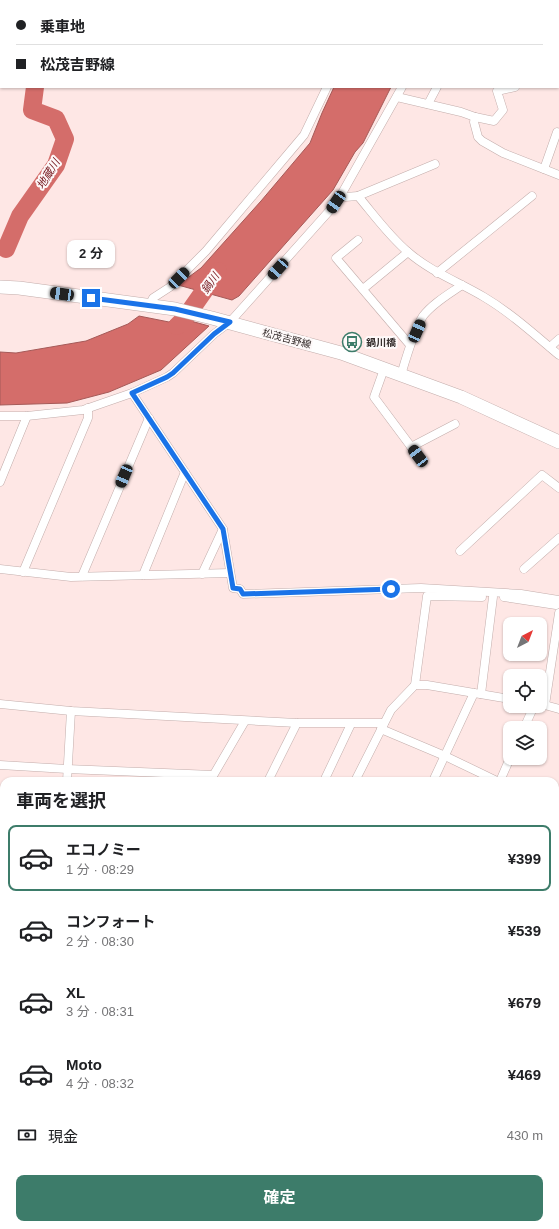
<!DOCTYPE html>
<html lang="ja">
<head>
<meta charset="utf-8">
<style>
  :root { --surface:#fff; --page:#f2f2f2; --text:#202124; --muted:#757577; --line:#e0e0e0; --accent:#3d7c6a }
  body { margin:0; font-family:Helvetica,"Noto Sans JP",sans-serif; background:var(--page); color:var(--text); height:100vh; display:flex; flex-direction:column; font-size:15px; white-space:nowrap }
  * { box-sizing:border-box; margin:0 }
  p { font-size:13px; color:var(--muted) }
  .icon { flex:none; width:22px; height:22px; fill:none; stroke:currentColor; stroke-width:2; stroke-linecap:round; stroke-linejoin:round }
  .map { position:relative; flex:1; overflow:hidden }
  .details { position:absolute; left:0px; top:777px; width:559px; height:452px; display:flex; flex-direction:column; background:var(--surface); border-radius:12px 12px 0 0; box-shadow:0 1px 3px #0004 }
  .details>* { flex:none }
  .banner { position:absolute; left:0px; top:0px; width:559px; height:88px; box-shadow:0 1px 3px #0004; display:grid; align-content:center; height:88px; padding:0 16px; background:var(--surface) }
  .needle { width:26px; rotate:42deg }
  .fabs { position:absolute; left:503px; top:617px; display:grid; gap:8px }
  .fabs a { display:grid; place-items:center; width:44px; height:44px; border-radius:8px; background:var(--surface); box-shadow:0 1px 3px #0004; font-size:20px }
  .end { position:absolute; width:18px; height:18px; margin:-9px; border:5px solid #1a73e8; background:#fff; box-shadow:0 0 0 2px #fff }
  .from { border-radius:50% }
  .bubble { position:absolute; height:28px; border-radius:8px; background:var(--surface); box-shadow:0 1px 3px #0004; font-size:13px; font-weight:700; line-height:28px; text-align:center }
  .car { position:absolute; width:12px; height:24px; margin:-12px -6px; border-radius:5px; box-shadow:0 0 3px 1px #0007; background:linear-gradient(#222 24%,#8ab4d8 0 40%,#222 0 76%,#8ab4d8 0 86%,#222 0) }
  .banner b { display:flex; align-items:center; gap:14px; height:38px; font-size:15px }
  .banner b+b { border-top:1px solid var(--line) }
  .banner i { width:10px; height:10px; background:var(--text) }
  ul { padding:0; list-style:none }
  li { display:flex; align-items:center; gap:12px; height:66px; margin:0 8px 6px; padding:0 8px; border:2px solid transparent; border-radius:8px }
  li div { flex:1 }
  li b { display:block; font-size:15px }
  li em { font-style:normal; font-weight:700 }
  li.current { border-color:var(--accent) }
  li>.icon { width:36px; height:36px; stroke-width:1.5 }
  h2 { padding:0 16px; font-size:18px; line-height:48px }
  .pay { display:flex; align-items:center; gap:10px; height:44px; padding:0 16px; font-size:15px }
  .pay p { margin-inline-start:auto }
  .primary-button { display:flex; gap:8px; margin-top:auto; padding:8px 16px }
  .primary-button a { flex:1; height:46px; border-radius:8px; background:var(--accent); color:#fff; font-size:16px; font-weight:700; line-height:46px; text-align:center }
  .map>svg:first-child { display:block }
  .water { fill:#d46d6a; stroke:#a55a58 }
  .lines { fill:none; stroke-linecap:round; stroke-linejoin:round }
  .river { stroke:#d46d6a; stroke-width:18 }
  .minor-casing { stroke:#c3adab; stroke-width:9 }
  .primary-casing { stroke:#c3adab; stroke-width:14 }
  .minor { stroke:#fff; stroke-width:8 }
  .primary { stroke:#fff; stroke-width:13 }
  .route { stroke:#1a73e8; stroke-width:5 }
  .labels { text-anchor:middle; stroke-width:4; stroke-linejoin:round; paint-order:stroke }
  .street-label { font-size:10px; fill:#362e2d; stroke:#fef9f9 }
  .poi-label { font-size:10px; font-weight:bold; fill:#362e2d; stroke:#fef9f9; text-anchor:start }
  .water-label { font-size:11px; font-style:italic; fill:#75171d; stroke:#fef9f9 }
</style>
</head>
<body>
<div class="map">
<svg width="559" height="1229" viewBox="0 0 559 1229">
  <rect width="100%" height="100%" fill="#fee7e5"/>
  <g class="water">
    <path d="M334,87H391L363,143L355,152L333,190L239,296L232,300L178,285L201,268L261,201L310,143L322,113Z"/>
    <path d="M139,316L169,322L176,317L209,326L161,370L109,392L67,403L0,405V352L16,353L86,341L128,324Z"/>
    <path d="M0,905L4,906V1188L0,1187Z"/>
    <path d="M555,1056L559,1058V1229H181L163,1225H555Z"/>
  </g>
  <g class="lines">
    <g class="river">
      <path d="M48,1L49,0"/>
      <path d="M6,249L20,216L56,165L65,139L56,119L32,110L35,87"/>
      <path d="M177,326L185,318L218,271"/>
    </g>
    <g class="minor-casing">
      <g id="minor">
        <path d="M363,1V0"/>
        <path d="M443,1V0"/>
        <path d="M558,77H559"/>
        <path d="M397,97L461,112L475,117L494,121L503,110L497,91L515,87"/>
        <path d="M428,104L437,87"/>
        <path d="M475,117L474,122L478,137L482,141L503,153L559,175"/>
        <path d="M544,169L557,132"/>
        <path d="M341,195L345,197L358,196C374,215 389,236 408,252C431,272 459,282 484,297C511,313 535,335 559,355"/>
        <path d="M358,196L435,164"/>
        <path d="M358,240L336,258L410,345"/>
        <path d="M437,273L532,196"/>
        <path d="M363,289L408,252"/>
        <path d="M149,306L153,298L170,287L206,251L304,135L327,87"/>
        <path d="M550,347L559,339"/>
        <path d="M384,369L374,397L418,456"/>
        <path d="M401,375C406,358 414,330 423,316C433,303 449,294 462,285"/>
        <path d="M132,393L223,529L233,588L240,589L243,594L421,588L521,594L559,600"/>
        <path d="M0,416H27L83,410L132,393L167,377L173,373L214,334L230,322L331,209L341,195L402,87"/>
        <path d="M411,447L455,424"/>
        <path d="M0,482L27,416"/>
        <path d="M460,551L542,475L559,488"/>
        <path d="M0,569L71,577L230,573"/>
        <path d="M524,569L559,538"/>
        <path d="M23,572L88,418V408"/>
        <path d="M202,574L223,529"/>
        <path d="M143,575L185,472"/>
        <path d="M82,576L149,418"/>
        <path d="M504,597L556,605"/>
        <path d="M415,685L427,596L482,597"/>
        <path d="M481,694L493,597"/>
        <path d="M0,704L71,711L297,723H384"/>
        <path d="M541,704L559,709"/>
        <path d="M545,705L559,613"/>
        <path d="M524,728L534,706"/>
        <path d="M381,729L445,756L497,781"/>
        <path d="M0,765L67,769L213,775"/>
        <path d="M67,781L71,711"/>
        <path d="M210,781L245,721"/>
        <path d="M268,781L297,723"/>
        <path d="M324,781L351,724"/>
        <path d="M355,781L391,710L415,685H427L510,699"/>
        <path d="M433,781L474,693"/>
        <path d="M500,781L510,758"/>
        <path d="M555,811L559,803"/>
        <path d="M0,817H4"/>
        <path d="M0,865H4"/>
        <path d="M555,880L559,881"/>
        <path d="M0,894H4"/>
        <path d="M555,944L559,946"/>
        <path d="M555,996L559,988"/>
        <path d="M555,1032L559,1033"/>
      </g>
    </g>
    <g class="primary-casing">
      <path id="primary" d="M0,287L19,288L175,309L212,318L341,353L461,397L559,442"/>
    </g>
    <use href="#minor" class="minor"/>
    <use href="#primary" class="primary"/>
  </g>
  <g class="lines">
    <path class="route" d="M91,298L175,309L230,322L214,334L173,373L167,377L132,393L223,529L233,588L240,589L243,594L391,589"/>
  </g>
  <defs>
    <g id="bus-ring" transform="scale(1)"><circle r="9.5" fill="#fef9f9" stroke="#3d7c6a" stroke-width="1.5"/><path d="M-5-6H5V4H4V6H2V4H-2V6H-4V4H-5ZM-3.5-4V0h7V-4ZM-3.5 1.2v1.5H-2V1.2ZM2 1.2v1.5H3.5V1.2Z" fill="#3d7c6a"/></g>
  </defs>
  <g fill-rule="evenodd">
    <use href="#bus-ring" x="352" y="342"/>
  </g>
  <g class="labels">
    <g class="street-label">
      <text transform="translate(287 338) rotate(15)" y="4">松茂吉野線</text>
    </g>
    <g class="poi-label">
      <text x="366" y="346">鍋川橋</text>
    </g>
    <g class="water-label">
      <text transform="translate(48 174) rotate(-58)" y="4">地蔵川</text>
      <text transform="translate(210 283) rotate(-55)" y="4">鍋川</text>
    </g>
  </g>
</svg>
<div class="fabs">
<a><svg class="needle" viewBox="-14 -14 28 28"><path d="M0-13l5 13h-10z" fill="#e53935"/><path d="M0 13l5-13h-10z" fill="#757577"/></svg></a>
<a><svg class="icon" aria-label="locate" viewBox="0 0 24 24"><circle cx="12" cy="12" r="6"/><path d="M12 2v4M12 18v4M2 12h4M18 12h4"/></svg></a>
<a><svg class="icon" aria-label="layers" viewBox="0 0 24 24"><path d="M12 4l9 5-9 5-9-5zM3 14l9 5 9-5"/></svg></a>
</div>
<i class="end from" style="left:391px;top:589px"></i>
<i class="end" style="left:91px;top:298px"></i>
<div class="bubble" style="left:67px;top:240px;width:48px">2 分</div>
<i class="car" style="left:336px;top:202px;rotate:214deg"></i>
<i class="car" style="left:278px;top:269px;rotate:222deg"></i>
<i class="car" style="left:179px;top:278px;rotate:45deg"></i>
<i class="car" style="left:62px;top:294px;rotate:278deg"></i>
<i class="car" style="left:417px;top:331px;rotate:24deg"></i>
<i class="car" style="left:418px;top:456px;rotate:323deg"></i>
<i class="car" style="left:124px;top:476px;rotate:203deg"></i>
<div class="banner">
<b><i class="from"></i>乗車地</b>
<b><i></i>松茂吉野線</b>
</div>
<section class="details">
<h2>車両を選択</h2>
<ul>
<li class="current"><svg class="icon" aria-label="car" viewBox="0 0 24 24"><path d="M5 17H2v-5l4-1 3-4h7l3 4 3 1v5h-3M9 17h6M6 11h13"/><circle cx="7" cy="17" r="2"/><circle cx="17" cy="17" r="2"/></svg><div><b>エコノミー</b><p>1 分 · 08:29</p></div><em>¥399</em></li>
<li><svg class="icon" aria-label="car" viewBox="0 0 24 24"><path d="M5 17H2v-5l4-1 3-4h7l3 4 3 1v5h-3M9 17h6M6 11h13"/><circle cx="7" cy="17" r="2"/><circle cx="17" cy="17" r="2"/></svg><div><b>コンフォート</b><p>2 分 · 08:30</p></div><em>¥539</em></li>
<li><svg class="icon" aria-label="car" viewBox="0 0 24 24"><path d="M5 17H2v-5l4-1 3-4h7l3 4 3 1v5h-3M9 17h6M6 11h13"/><circle cx="7" cy="17" r="2"/><circle cx="17" cy="17" r="2"/></svg><div><b>XL</b><p>3 分 · 08:31</p></div><em>¥679</em></li>
<li><svg class="icon" aria-label="car" viewBox="0 0 24 24"><path d="M5 17H2v-5l4-1 3-4h7l3 4 3 1v5h-3M9 17h6M6 11h13"/><circle cx="7" cy="17" r="2"/><circle cx="17" cy="17" r="2"/></svg><div><b>Moto</b><p>4 分 · 08:32</p></div><em>¥469</em></li>
</ul>
<div class="pay"><svg class="icon" aria-label="cash" viewBox="0 0 24 24"><path d="M3 7h18v10H3z"/><circle cx="12" cy="12" r="2"/></svg>現金<p>430 m</p></div>
<div class="primary-button"><a>確定</a></div>
</section>
</div>
</body>
</html>
